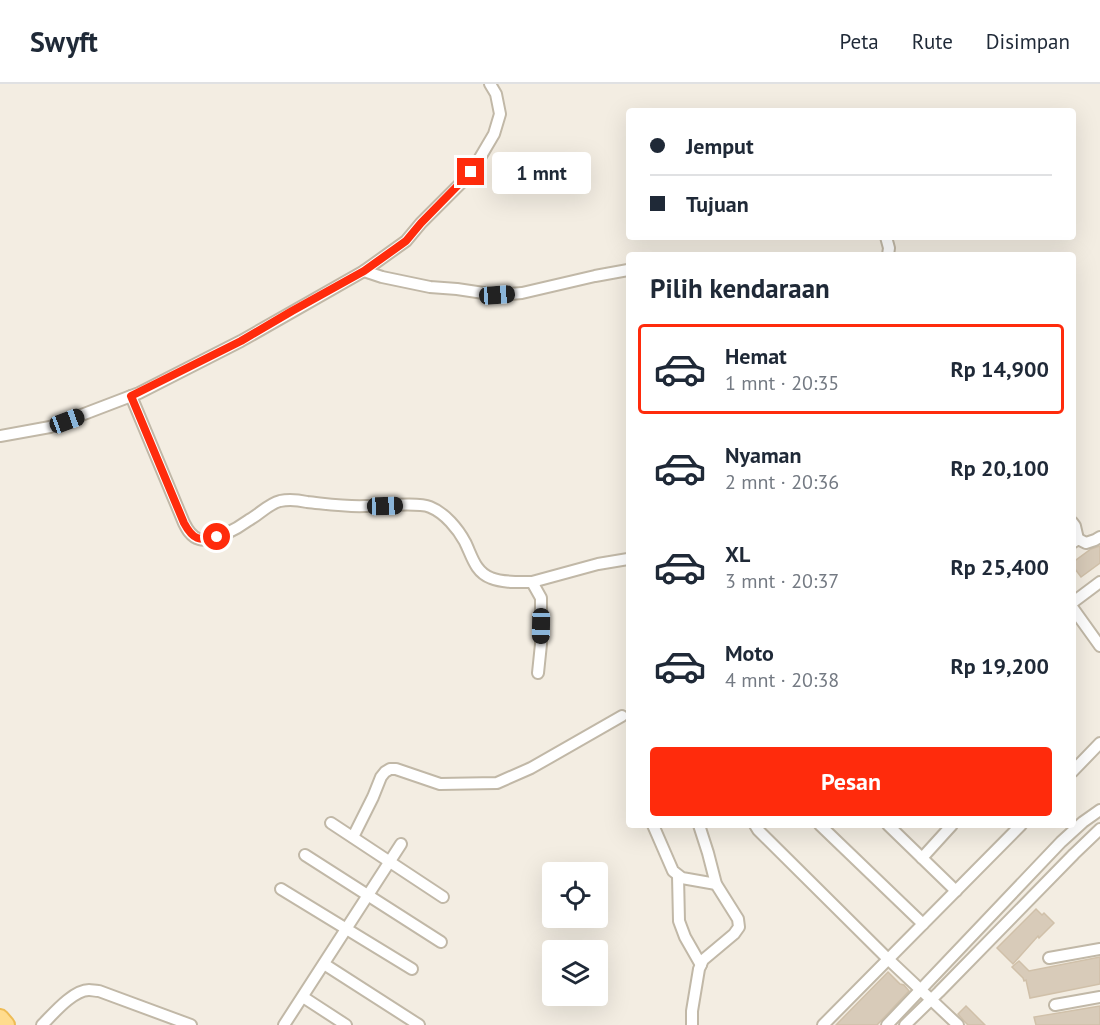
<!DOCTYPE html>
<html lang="id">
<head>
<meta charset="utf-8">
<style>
  :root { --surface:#fff; --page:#f2f2f3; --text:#1f2937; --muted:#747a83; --line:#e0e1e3; --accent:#ff2b0c }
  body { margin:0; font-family:"PT Sans",sans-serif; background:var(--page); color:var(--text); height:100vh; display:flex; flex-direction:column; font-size:22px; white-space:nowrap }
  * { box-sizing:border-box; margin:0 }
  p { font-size:20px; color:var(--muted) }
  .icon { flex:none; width:33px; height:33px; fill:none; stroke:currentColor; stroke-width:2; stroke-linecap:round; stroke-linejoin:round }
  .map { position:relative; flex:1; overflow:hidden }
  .sheet { position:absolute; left:626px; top:168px; width:450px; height:576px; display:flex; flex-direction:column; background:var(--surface); border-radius:6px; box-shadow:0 6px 24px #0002 }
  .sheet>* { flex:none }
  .guide { position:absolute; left:626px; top:24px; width:450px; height:132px; border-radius:6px; box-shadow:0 6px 24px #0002; display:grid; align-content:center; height:132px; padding:0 24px; background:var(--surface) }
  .buttons { position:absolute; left:542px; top:778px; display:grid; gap:12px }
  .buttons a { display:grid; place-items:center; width:66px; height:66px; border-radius:6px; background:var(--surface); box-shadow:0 6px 24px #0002; font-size:30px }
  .end { position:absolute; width:27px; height:27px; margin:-14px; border:8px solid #ff2b0c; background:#fff; box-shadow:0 0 0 3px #fff }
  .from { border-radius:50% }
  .bubble { position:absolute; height:42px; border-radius:6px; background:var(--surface); box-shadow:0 6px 24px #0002; font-size:20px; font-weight:700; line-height:42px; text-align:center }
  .car { position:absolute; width:18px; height:36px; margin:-18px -9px; border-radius:8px; box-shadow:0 0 4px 2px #0007; background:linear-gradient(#222 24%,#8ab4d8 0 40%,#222 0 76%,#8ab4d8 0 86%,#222 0) }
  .guide b { display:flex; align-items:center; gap:21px; height:57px; font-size:22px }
  .guide b+b { border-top:2px solid var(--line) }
  .guide i { width:15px; height:15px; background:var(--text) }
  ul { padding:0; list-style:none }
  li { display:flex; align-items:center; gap:18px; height:90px; margin:0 12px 9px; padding:0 12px; border:3px solid transparent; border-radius:6px }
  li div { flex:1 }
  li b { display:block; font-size:22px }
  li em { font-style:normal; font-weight:700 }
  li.current { border-color:var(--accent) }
  li>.icon { width:54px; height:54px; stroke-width:1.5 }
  h2 { padding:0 24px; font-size:27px; line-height:72px }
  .primary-button { display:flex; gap:12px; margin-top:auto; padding:12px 24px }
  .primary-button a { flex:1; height:69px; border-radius:6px; background:var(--accent); color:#fff; font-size:24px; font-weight:700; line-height:69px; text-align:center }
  header { display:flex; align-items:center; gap:36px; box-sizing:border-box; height:84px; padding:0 30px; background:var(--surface); border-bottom:2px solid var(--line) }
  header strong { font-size:28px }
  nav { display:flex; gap:33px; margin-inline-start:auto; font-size:21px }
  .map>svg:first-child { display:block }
  .building { fill:#d8cbb9; stroke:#d0c0a9; stroke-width:1.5 }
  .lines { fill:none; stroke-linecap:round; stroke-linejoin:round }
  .street-casing { stroke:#c1b8a7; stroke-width:14 }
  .primary-casing { stroke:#eebc55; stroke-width:20 }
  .street { stroke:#fff; stroke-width:10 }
  .primary { stroke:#ffdc8e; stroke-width:16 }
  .route { stroke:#ff2b0c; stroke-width:8 }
</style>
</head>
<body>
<header>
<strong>Swyft</strong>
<nav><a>Peta</a><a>Rute</a><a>Disimpan</a></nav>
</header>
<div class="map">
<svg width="1100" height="941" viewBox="0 0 1100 941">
  <rect width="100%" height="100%" fill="#f3ede2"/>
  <g class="building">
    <path d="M1100,462V479L1081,493L1072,481V479L1091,465Z"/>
    <path d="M1036,825L1042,831L1044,829L1054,839L1039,854L1038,852L1013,880L997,864Z"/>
    <path d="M1100,873V900L1030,914L1026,896L1024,897L1023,894L1012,883L1019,877L1029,887Z"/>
    <path d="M888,888L900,900L904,901L909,907L877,941H836Z"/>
    <path d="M966,922L985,941H968L964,937L958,930Z"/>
    <path d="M1100,922V941H1036L1034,933Z"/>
  </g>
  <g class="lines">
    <g class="street-casing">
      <g id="street">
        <path d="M886,153L889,164L888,171"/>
        <path d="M364,187L382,193L430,203L457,205L497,211L522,209L595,192L628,186"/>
        <path d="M131,312L184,439C187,445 191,453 199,455C213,459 238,444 249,436C260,430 268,420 280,417C289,415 298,416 307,418C327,420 346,423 366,422C381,422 418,418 430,423C445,429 458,445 465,458C472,472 475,488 491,494C503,499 519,498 532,498L541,514V560L538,589"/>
        <path d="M0,352L50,343L139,309L241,257L364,187L406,157L421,139L471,89L494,50L500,30L496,10L490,0"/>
        <path d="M1072,438L1075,442L1078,455"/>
        <path d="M1072,459L1078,455L1086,459L1095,456L1100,453"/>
        <path d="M532,498L598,480L628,475"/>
        <path d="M1072,519L1100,498"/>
        <path d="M1072,523L1100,562"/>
        <path d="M1072,688L1100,659"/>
        <path d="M331,739L443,813"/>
        <path d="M653,741L673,787L682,794L716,800"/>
        <path d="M755,741L758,746L888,875L958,941"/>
        <path d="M820,741L923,840"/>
        <path d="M888,741L956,807"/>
        <path d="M353,753L373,713L381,693L385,688L390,685H396L440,700L497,699L531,684L622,632"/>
        <path d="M305,771L441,858"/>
        <path d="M922,774L952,741"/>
        <path d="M678,792L679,837L685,853L701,881"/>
        <path d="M281,805L412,885"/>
        <path d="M1049,874L1100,865"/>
        <path d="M324,880L419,941"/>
        <path d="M303,913L346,941"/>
        <path d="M1055,921L1100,913"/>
        <path d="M42,941C53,930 73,906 89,906C92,906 95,907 99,907L191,941"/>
        <path d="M284,941L401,760"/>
        <path d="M692,941V927L699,885L703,876L734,850L739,843L738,835L716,800L708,769L699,741"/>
        <path d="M823,941L1021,741"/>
        <path d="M887,941L1061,758L1083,738L1100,726"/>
        <path d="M905,941L939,908L1074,770L1100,745"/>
      </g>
    </g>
    <g class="primary-casing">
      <path id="primary" d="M0,934L6,941"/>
    </g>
    <use href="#street" class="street"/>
    <use href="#primary" class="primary"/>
  </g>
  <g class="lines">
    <path class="route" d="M217,453C199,457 193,456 184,439L131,312L241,257L292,227L364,187L406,157L421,139L471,88"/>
  </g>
</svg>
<div class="buttons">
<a><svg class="icon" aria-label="locate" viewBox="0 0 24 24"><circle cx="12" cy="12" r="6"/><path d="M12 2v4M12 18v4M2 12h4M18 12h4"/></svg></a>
<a><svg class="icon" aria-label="layers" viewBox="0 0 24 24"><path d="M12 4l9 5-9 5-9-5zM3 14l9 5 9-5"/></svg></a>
</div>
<i class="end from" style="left:217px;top:453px"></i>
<i class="end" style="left:471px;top:88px"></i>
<div class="bubble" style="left:492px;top:68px;width:99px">1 mnt</div>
<i class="car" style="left:497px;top:211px;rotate:86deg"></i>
<i class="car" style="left:67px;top:337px;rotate:70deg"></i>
<i class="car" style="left:385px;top:422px;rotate:88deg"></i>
<i class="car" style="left:541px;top:542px;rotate:181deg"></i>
<div class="guide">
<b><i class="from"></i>Jemput</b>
<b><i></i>Tujuan</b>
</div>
<section class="sheet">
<h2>Pilih kendaraan</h2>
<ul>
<li class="current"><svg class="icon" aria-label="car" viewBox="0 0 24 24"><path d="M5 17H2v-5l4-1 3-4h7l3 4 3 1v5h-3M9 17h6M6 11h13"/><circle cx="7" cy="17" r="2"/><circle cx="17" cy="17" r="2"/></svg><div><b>Hemat</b><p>1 mnt · 20:35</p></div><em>Rp 14,900</em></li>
<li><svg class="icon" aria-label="car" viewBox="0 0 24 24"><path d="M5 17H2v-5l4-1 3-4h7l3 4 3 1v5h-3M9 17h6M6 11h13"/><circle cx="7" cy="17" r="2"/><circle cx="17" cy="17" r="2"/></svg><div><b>Nyaman</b><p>2 mnt · 20:36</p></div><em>Rp 20,100</em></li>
<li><svg class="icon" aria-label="car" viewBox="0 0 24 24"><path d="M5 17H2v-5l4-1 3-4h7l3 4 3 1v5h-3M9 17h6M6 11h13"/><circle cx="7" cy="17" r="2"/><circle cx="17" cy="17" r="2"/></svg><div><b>XL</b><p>3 mnt · 20:37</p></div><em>Rp 25,400</em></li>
<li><svg class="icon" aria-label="car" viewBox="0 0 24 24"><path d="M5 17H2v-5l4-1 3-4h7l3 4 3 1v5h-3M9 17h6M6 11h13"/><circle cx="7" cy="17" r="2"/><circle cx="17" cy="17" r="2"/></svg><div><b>Moto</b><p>4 mnt · 20:38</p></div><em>Rp 19,200</em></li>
</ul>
<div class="primary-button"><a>Pesan</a></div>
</section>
</div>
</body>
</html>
